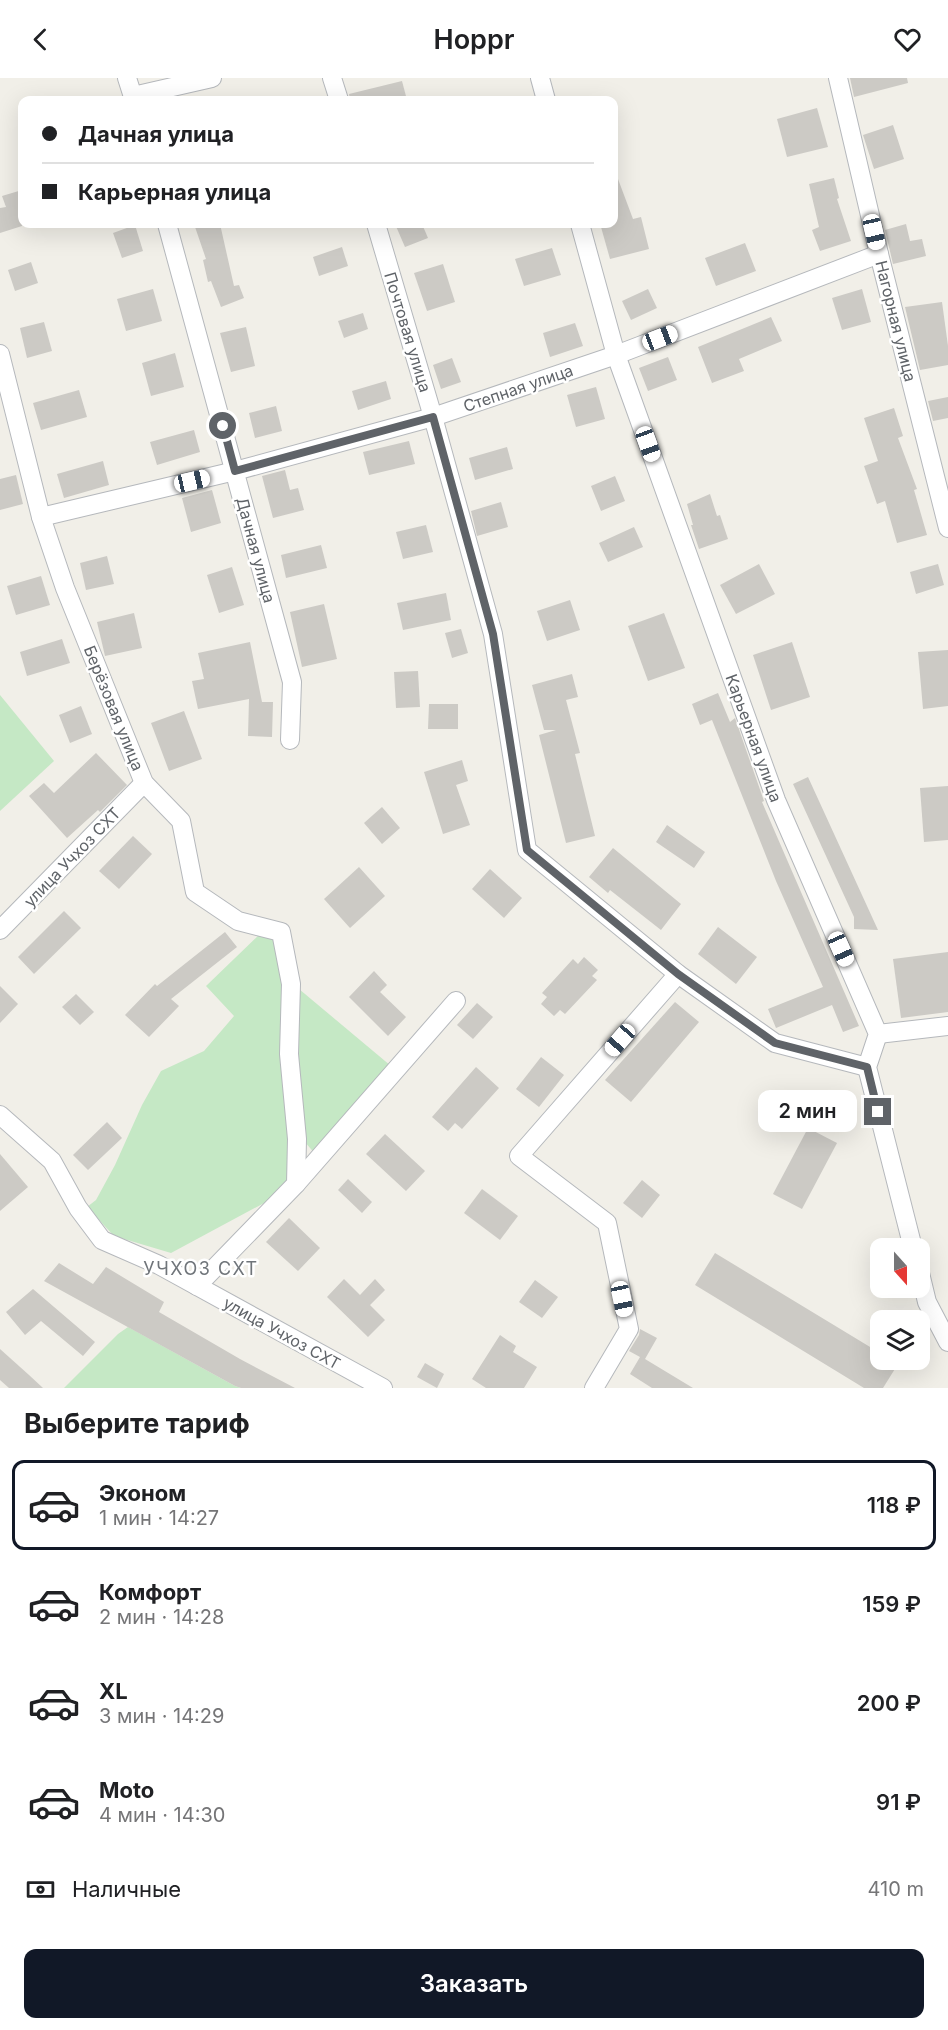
<!DOCTYPE html>
<html lang="ru">
<head>
<meta charset="utf-8">
<style>
  :root { --surface:#fff; --page:#f2f2f2; --text:#202124; --muted:#757577; --line:#e0e0e0; --accent:#111827 }
  body { margin:0; font-family:Inter,sans-serif; background:var(--page); color:var(--text); height:100vh; display:flex; flex-direction:column; font-size:22px; white-space:nowrap }
  * { box-sizing:border-box; margin:0 }
  p { font-size:20px; color:var(--muted) }
  .icon { flex:none; width:33px; height:33px; fill:none; stroke:currentColor; stroke-width:2; stroke-linecap:round; stroke-linejoin:round }
  .map { position:relative; height:1310px; overflow:hidden }
  .sheet { display:flex; flex-direction:column; background:var(--surface); flex:1 }
  .sheet>* { flex:none }
  .top-card { position:absolute; left:18px; top:18px; width:600px; height:132px; border-radius:12px; box-shadow:0 6px 24px #0002; display:grid; align-content:center; height:132px; padding:0 24px; background:var(--surface) }
  .needle { width:39px; rotate:159deg }
  .fabs { position:absolute; left:870px; top:1160px; display:grid; gap:12px }
  .fabs a { display:grid; place-items:center; width:60px; height:60px; border-radius:12px; background:var(--surface); box-shadow:0 6px 24px #0002; font-size:30px }
  .end { position:absolute; width:27px; height:27px; margin:-14px; border:8px solid #5f6368; background:#fff; box-shadow:0 0 0 3px #fff }
  .from { border-radius:50% }
  .bubble { position:absolute; height:42px; border-radius:12px; background:var(--surface); box-shadow:0 6px 24px #0002; font-size:20px; font-weight:600; line-height:42px; text-align:center }
  .car { position:absolute; width:18px; height:36px; margin:-18px -9px; border-radius:8px; box-shadow:0 0 4px 2px #0007; background:linear-gradient(#fff 24%,#345 0 40%,#fff 0 76%,#345 0 86%,#fff 0) }
  .top-card b { display:flex; align-items:center; gap:21px; height:57px; font-size:22px }
  .top-card b+b { border-top:2px solid var(--line) }
  .top-card i { width:15px; height:15px; background:var(--text) }
  ul { padding:0; list-style:none }
  li { display:flex; align-items:center; gap:18px; height:90px; margin:0 12px 9px; padding:0 12px; border:3px solid transparent; border-radius:12px }
  li div { flex:1 }
  li b { display:block; font-size:22px }
  li em { font-style:normal; font-weight:600 }
  li.selected { border-color:var(--accent) }
  li>.icon { width:54px; height:54px; stroke-width:1.5 }
  h2 { padding:0 24px; font-size:27px; line-height:72px }
  .pay { display:flex; align-items:center; gap:15px; height:66px; padding:0 24px; font-size:22px }
  .pay p { margin-inline-start:auto }
  .button { display:flex; gap:12px; margin-top:auto; padding:12px 24px }
  .button a { flex:1; height:69px; border-radius:12px; background:var(--accent); color:#fff; font-size:24px; font-weight:600; line-height:69px; text-align:center }
  header { display:flex; justify-content:space-between; align-items:center; height:78px; padding:0 24px; background:var(--surface); font-size:27px; font-weight:600 }
  .map>svg:first-child { display:block }
  .green { fill:#c5e8c5 }
  .building { fill:#cccac5 }
  .lines { fill:none; stroke-linecap:round; stroke-linejoin:round }
  .street-casing { stroke:#b5b8bc; stroke-width:20 }
  .street { stroke:#fff; stroke-width:18 }
  .route { stroke:#5f6368; stroke-width:8 }
  .labels { text-anchor:middle; stroke-width:5; stroke-linejoin:round; paint-order:stroke }
  .street-label { font-size:16px; fill:#5f6368; stroke:#fff }
  .neighbourhood-label { font-size:18px; letter-spacing:1.5px; fill:#70757a; stroke:#fff }
</style>
</head>
<body>
<header><svg class="icon" aria-label="back" viewBox="0 0 24 24"><path d="M15 5l-7 7 7 7"/></svg>Hoppr<svg class="icon" aria-label="heart" viewBox="0 0 24 24"><path d="M12 20l-8-8c-3-5 5-10 8-4 3-6 11-1 8 4z"/></svg></header>
<div class="map">
<svg width="948" height="1310" viewBox="0 0 948 1310">
  <rect width="100%" height="100%" fill="#f1efe8"/>
  <g class="green">
    <path d="M0,617L54,683L0,733Z"/>
    <path d="M261,855L277,859L286,906L292,1110L171,1175L114,1158L87,1129L96,1122L115,1087L142,1027L161,993L204,973L234,938L206,908Z"/>
    <path d="M299,911L391,988L316,1077L299,1057L292,972Z"/>
    <path d="M128,1249L235,1308L241,1310H64L118,1256Z"/>
  </g>
  <g class="building">
    <path d="M850,0H907L908,5L854,19Z"/>
    <path d="M402,3L407,22H350L349,16Z"/>
    <path d="M817,30L828,69L787,79L777,41Z"/>
    <path d="M893,47L904,81L874,91L863,57Z"/>
    <path d="M615,93L633,141L641,139L649,171L610,181L601,149L614,146V94Z"/>
    <path d="M834,100L839,120L837,121L851,163L820,173L812,152L819,149L809,106Z"/>
    <path d="M22,112V148L0,155V130L6,129L2,118Z"/>
    <path d="M194,146H220L234,208L239,207L244,220L221,229L211,203L208,204L203,182L206,181Z"/>
    <path d="M395,146H422L428,160L405,169Z"/>
    <path d="M906,146L910,163L922,161L926,178L893,186L885,152Z"/>
    <path d="M135,147L143,173L122,180L113,155Z"/>
    <path d="M745,165L756,193L716,208L705,180Z"/>
    <path d="M342,169L348,188L319,198L313,179Z"/>
    <path d="M552,170L561,197L524,208L515,181Z"/>
    <path d="M31,184L38,205L15,213L8,192Z"/>
    <path d="M443,186L455,224L427,233L414,195Z"/>
    <path d="M153,211L162,243L126,253L117,221Z"/>
    <path d="M648,211L657,230L631,242L622,223Z"/>
    <path d="M862,211L871,244L842,252L832,220Z"/>
    <path d="M942,224L948,268V287L920,292L905,229Z"/>
    <path d="M363,235L368,251L344,260L338,243Z"/>
    <path d="M771,239L782,263L739,281L744,293L712,305L698,269Z"/>
    <path d="M44,244L52,273L27,280L20,250Z"/>
    <path d="M575,245L583,268L550,279L543,255Z"/>
    <path d="M246,249L255,288L231,294L220,255Z"/>
    <path d="M175,275L184,309L151,318L142,285Z"/>
    <path d="M668,279L677,302L648,313L639,290Z"/>
    <path d="M452,280L461,304L441,311L433,287Z"/>
    <path d="M386,303L391,321L358,332L352,313Z"/>
    <path d="M596,309L605,341L576,349L567,317Z"/>
    <path d="M79,312L87,339L41,352L33,325Z"/>
    <path d="M948,319V340L933,343L928,323Z"/>
    <path d="M276,328L282,353L255,360L249,335Z"/>
    <path d="M894,330L903,358L898,360L917,411L914,412L927,457L897,465L885,423L877,426L864,388L878,383L864,340Z"/>
    <path d="M194,352L200,374L157,387L150,364Z"/>
    <path d="M409,363L415,386L369,397L363,374Z"/>
    <path d="M507,369L513,391L475,402L469,380Z"/>
    <path d="M103,383L109,407L64,420L57,396Z"/>
    <path d="M285,392L290,412L298,410L304,432L273,440L262,398Z"/>
    <path d="M16,397L23,426L0,432V401Z"/>
    <path d="M615,398L625,423L601,433L591,408Z"/>
    <path d="M212,412L221,445L191,454L182,420Z"/>
    <path d="M710,416L717,438L720,437L728,461L699,471L691,447H693L687,426Z"/>
    <path d="M501,424L508,449L477,458L471,433Z"/>
    <path d="M426,447L433,474L403,481L396,454Z"/>
    <path d="M634,449L643,469L608,484L599,465Z"/>
    <path d="M321,467L327,490L286,500L281,477Z"/>
    <path d="M107,478L114,506L86,512L80,485Z"/>
    <path d="M759,486L775,516L736,536L720,507Z"/>
    <path d="M938,486L944,507L916,516L910,494Z"/>
    <path d="M232,489L244,527L219,535L207,497Z"/>
    <path d="M41,498L50,527L16,537L7,508Z"/>
    <path d="M446,515L451,542L403,552L397,525Z"/>
    <path d="M570,522L580,552L547,563L537,533Z"/>
    <path d="M324,526L337,581L302,589L290,534Z"/>
    <path d="M134,535L142,570L105,578L97,544Z"/>
    <path d="M664,535L685,590L648,603L628,548Z"/>
    <path d="M461,551L468,575L452,580L445,555Z"/>
    <path d="M62,561L70,585L27,598L20,574Z"/>
    <path d="M250,564L262,624H273L272,659L248,658L249,621L198,631L192,603L204,601L198,575Z"/>
    <path d="M792,564L810,619L771,632L753,577Z"/>
    <path d="M948,572V628L923,631L918,574Z"/>
    <path d="M418,593L420,629L396,630L394,594Z"/>
    <path d="M572,596L578,619L566,622L580,675L575,676L595,758L566,765L539,657L556,652H544L532,607Z"/>
    <path d="M718,615L730,644L735,640L764,723L762,724L859,948L843,954L832,927L776,950L768,931L823,909L776,803L712,642L700,647L692,626Z"/>
    <path d="M429,626H458V651H428Z"/>
    <path d="M81,628L92,656L70,665L59,637Z"/>
    <path d="M184,633L202,681L169,693L151,645Z"/>
    <path d="M96,675L127,707L100,734L98,732L67,760L29,718L44,705L54,715Z"/>
    <path d="M462,682L468,703L456,707L470,747L443,756L424,694Z"/>
    <path d="M808,699L878,852L854,851V839L793,706Z"/>
    <path d="M948,708V762L924,764L920,710Z"/>
    <path d="M382,729L400,750L382,766L364,745Z"/>
    <path d="M667,747L705,774L694,790L656,764Z"/>
    <path d="M133,758L152,776L119,811L99,793Z"/>
    <path d="M613,770L681,826L661,852L610,812L608,815L589,799Z"/>
    <path d="M359,789L385,818L350,850L324,821Z"/>
    <path d="M490,791L522,820L504,840L472,811Z"/>
    <path d="M64,833L81,850L34,896L18,879Z"/>
    <path d="M718,849L757,879L736,906L698,876Z"/>
    <path d="M225,854L237,869L171,921L179,928L149,959L125,937L155,906L157,908Z"/>
    <path d="M948,874V934L901,940L893,881Z"/>
    <path d="M584,879L598,892L592,898L597,902L565,936L560,932L554,938L541,926L547,919L542,915L573,881L578,886Z"/>
    <path d="M374,893L387,907L380,914L406,939L388,958L349,919Z"/>
    <path d="M0,908L18,926L0,945Z"/>
    <path d="M76,916L94,934L80,947L62,929Z"/>
    <path d="M675,924L699,944L631,1024L605,1002Z"/>
    <path d="M477,925L493,939L473,961L457,947Z"/>
    <path d="M541,979L564,997L539,1029L516,1011Z"/>
    <path d="M476,989L499,1010L462,1051L455,1045L448,1053L432,1039Z"/>
    <path d="M107,1044L122,1060L88,1092L73,1077Z"/>
    <path d="M808,1050L837,1065L802,1131L773,1116Z"/>
    <path d="M385,1056L425,1093L406,1113L366,1076Z"/>
    <path d="M0,1076L28,1109L0,1133Z"/>
    <path d="M348,1101L372,1124L362,1135L338,1112Z"/>
    <path d="M642,1102L660,1117L642,1140L623,1125Z"/>
    <path d="M482,1111L518,1138L500,1162L464,1135Z"/>
    <path d="M289,1140L320,1170L298,1193L266,1164Z"/>
    <path d="M715,1175L880,1275V1281H890L898,1286L883,1310H864L695,1207Z"/>
    <path d="M59,1185L93,1206L106,1189L164,1224L159,1234L240,1281L295,1310H241L235,1308L44,1203Z"/>
    <path d="M344,1201L360,1217L375,1201L385,1212L370,1227L385,1242L368,1259L327,1219Z"/>
    <path d="M535,1202L558,1219L542,1240L519,1224Z"/>
    <path d="M33,1211L95,1264L83,1278L41,1243L25,1257L6,1234Z"/>
    <path d="M640,1251L657,1260L645,1281L693,1310H652L630,1296L640,1279L629,1273L639,1257Z"/>
    <path d="M500,1257L516,1268L513,1274L537,1289L524,1310H486L472,1301Z"/>
    <path d="M0,1271L29,1297L43,1310H9L0,1302Z"/>
    <path d="M425,1285L444,1296L437,1310L417,1299Z"/>
  </g>
  <g class="lines">
    <g class="street-casing">
      <g id="street">
        <path d="M127,0L134,22"/>
        <path d="M332,0L339,22"/>
        <path d="M540,0L546,22"/>
        <path d="M838,0L879,176L948,450"/>
        <path d="M133,18L212,0"/>
        <path d="M167,146L292,604L290,662"/>
        <path d="M376,146L433,339L493,556L527,772L678,896L775,965L867,989"/>
        <path d="M580,146L616,277L776,722L878,956L867,989L913,1170"/>
        <path d="M0,276L41,439L65,510L144,705L181,743L195,814L238,843L281,854L291,906L289,976L297,1061L296,1106L197,1208"/>
        <path d="M41,439L235,393L433,339L616,277L879,176"/>
        <path d="M0,852L144,705"/>
        <path d="M878,956L948,948"/>
        <path d="M0,1037L52,1083L78,1130L102,1162L159,1187L383,1310"/>
        <path d="M296,1106L456,923"/>
        <path d="M920,1195L927,1224L948,1264"/>
        <path d="M594,1310L629,1251L607,1145L519,1078L678,896"/>
      </g>
    </g>
    <use href="#street" class="street"/>
  </g>
  <g class="lines">
    <path class="route" d="M223,348L235,393L433,339L493,556L527,772L678,896L775,965L867,989L878,1034"/>
  </g>
  <g class="labels">
    <g class="street-label">
      <text transform="translate(896 243) rotate(76)" y="6">Нагорная улица</text>
      <text transform="translate(408 254) rotate(73)" y="6">Почтовая улица</text>
      <text transform="translate(518 310) rotate(-19)" y="6">Степная улица</text>
      <text transform="translate(256 472) rotate(75)" y="6">Дачная улица</text>
      <text transform="translate(114 630) rotate(68)" y="6">Берёзовая улица</text>
      <text transform="translate(754 660) rotate(70)" y="6">Карьерная улица</text>
      <text transform="translate(72 779) rotate(-46)" y="6">улица Учхоз СХТ</text>
      <text transform="translate(282 1255) rotate(29)" y="6">улица Учхоз СХТ</text>
    </g>
    <g class="neighbourhood-label">
      <text x="201" y="1197">УЧХОЗ СХТ</text>
    </g>
  </g>
</svg>
<div class="fabs">
<a><svg class="needle" viewBox="-14 -14 28 28"><path d="M0-13l5 13h-10z" fill="#e53935"/><path d="M0 13l5-13h-10z" fill="#757577"/></svg></a>
<a><svg class="icon" aria-label="layers" viewBox="0 0 24 24"><path d="M12 4l9 5-9 5-9-5zM3 14l9 5 9-5"/></svg></a>
</div>
<i class="end from" style="left:223px;top:348px"></i>
<i class="end" style="left:878px;top:1034px"></i>
<div class="bubble" style="left:758px;top:1012px;width:99px">2 мин</div>
<i class="car" style="left:874px;top:154px;rotate:167deg"></i>
<i class="car" style="left:660px;top:260px;rotate:69deg"></i>
<i class="car" style="left:648px;top:366px;rotate:160deg"></i>
<i class="car" style="left:192px;top:403px;rotate:77deg"></i>
<i class="car" style="left:841px;top:871px;rotate:156deg"></i>
<i class="car" style="left:620px;top:962px;rotate:221deg"></i>
<i class="car" style="left:622px;top:1221px;rotate:168deg"></i>
<div class="top-card">
<b><i class="from"></i>Дачная улица</b>
<b><i></i>Карьерная улица</b>
</div>
</div>
<section class="sheet">
<h2>Выберите тариф</h2>
<ul>
<li class="selected"><svg class="icon" aria-label="car" viewBox="0 0 24 24"><path d="M5 17H2v-5l4-1 3-4h7l3 4 3 1v5h-3M9 17h6M6 11h13"/><circle cx="7" cy="17" r="2"/><circle cx="17" cy="17" r="2"/></svg><div><b>Эконом</b><p>1 мин · 14:27</p></div><em>118 ₽</em></li>
<li><svg class="icon" aria-label="car" viewBox="0 0 24 24"><path d="M5 17H2v-5l4-1 3-4h7l3 4 3 1v5h-3M9 17h6M6 11h13"/><circle cx="7" cy="17" r="2"/><circle cx="17" cy="17" r="2"/></svg><div><b>Комфорт</b><p>2 мин · 14:28</p></div><em>159 ₽</em></li>
<li><svg class="icon" aria-label="car" viewBox="0 0 24 24"><path d="M5 17H2v-5l4-1 3-4h7l3 4 3 1v5h-3M9 17h6M6 11h13"/><circle cx="7" cy="17" r="2"/><circle cx="17" cy="17" r="2"/></svg><div><b>XL</b><p>3 мин · 14:29</p></div><em>200 ₽</em></li>
<li><svg class="icon" aria-label="car" viewBox="0 0 24 24"><path d="M5 17H2v-5l4-1 3-4h7l3 4 3 1v5h-3M9 17h6M6 11h13"/><circle cx="7" cy="17" r="2"/><circle cx="17" cy="17" r="2"/></svg><div><b>Moto</b><p>4 мин · 14:30</p></div><em>91 ₽</em></li>
</ul>
<div class="pay"><svg class="icon" aria-label="cash" viewBox="0 0 24 24"><path d="M3 7h18v10H3z"/><circle cx="12" cy="12" r="2"/></svg>Наличные<p>410 m</p></div>
<div class="button"><a>Заказать</a></div>
</section>
</body>
</html>
